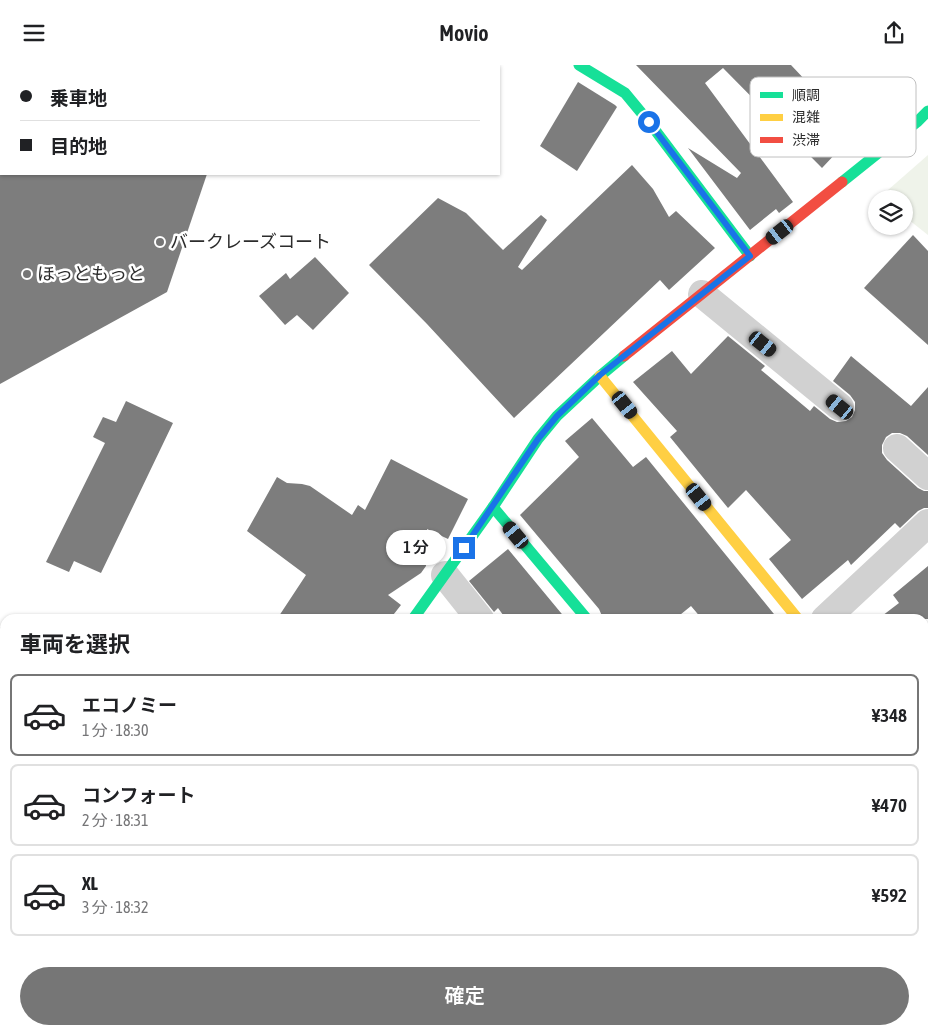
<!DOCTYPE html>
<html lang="ja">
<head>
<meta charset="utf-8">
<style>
  :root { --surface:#fff; --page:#f2f2f2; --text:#202124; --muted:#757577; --line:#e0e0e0; --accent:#767676 }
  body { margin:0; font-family:"Asap Condensed","Noto Sans JP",sans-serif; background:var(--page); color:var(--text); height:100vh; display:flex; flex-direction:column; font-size:19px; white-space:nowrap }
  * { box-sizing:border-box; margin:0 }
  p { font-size:16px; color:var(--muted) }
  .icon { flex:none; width:28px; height:28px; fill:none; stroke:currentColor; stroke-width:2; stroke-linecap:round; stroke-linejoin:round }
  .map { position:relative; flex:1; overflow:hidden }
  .details { position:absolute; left:0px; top:549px; width:929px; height:421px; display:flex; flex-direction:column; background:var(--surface); border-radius:15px 15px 0 0; box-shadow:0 1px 4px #0004 }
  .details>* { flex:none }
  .top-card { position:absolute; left:0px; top:0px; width:500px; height:110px; box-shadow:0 1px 4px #0004; display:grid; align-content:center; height:110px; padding:0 20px; background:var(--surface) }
  .buttons { position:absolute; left:868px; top:125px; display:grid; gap:10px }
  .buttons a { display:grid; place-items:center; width:45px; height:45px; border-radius:50%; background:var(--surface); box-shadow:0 1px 4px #0004; font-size:25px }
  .end { position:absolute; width:22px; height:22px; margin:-11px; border:6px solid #1a73e8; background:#fff; box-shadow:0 0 0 2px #fff }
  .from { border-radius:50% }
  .bubble { position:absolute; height:35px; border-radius:18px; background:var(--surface); box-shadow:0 1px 4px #0004; font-size:16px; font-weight:600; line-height:35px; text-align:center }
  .car { position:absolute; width:15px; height:30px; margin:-15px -8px; border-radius:6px; box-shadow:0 0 4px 1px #0007; background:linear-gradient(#222 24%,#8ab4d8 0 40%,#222 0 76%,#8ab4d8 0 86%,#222 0) }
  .top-card b { display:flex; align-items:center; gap:18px; height:48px; font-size:19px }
  .top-card b+b { border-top:1px solid var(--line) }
  .top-card i { width:12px; height:12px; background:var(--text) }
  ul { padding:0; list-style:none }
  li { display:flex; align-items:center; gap:15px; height:82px; margin:0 10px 8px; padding:0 10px; border:2px solid var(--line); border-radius:8px }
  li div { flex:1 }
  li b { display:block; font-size:19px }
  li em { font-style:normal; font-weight:600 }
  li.current { border-color:var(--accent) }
  li>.icon { width:45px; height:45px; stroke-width:1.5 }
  h2 { padding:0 20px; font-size:22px; line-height:60px }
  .action { display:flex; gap:10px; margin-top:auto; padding:10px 20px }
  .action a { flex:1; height:58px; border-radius:30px; background:var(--accent); color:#fff; font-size:20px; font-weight:600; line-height:58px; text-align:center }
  header { display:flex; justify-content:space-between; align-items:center; height:65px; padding:0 20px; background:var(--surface); font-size:22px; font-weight:600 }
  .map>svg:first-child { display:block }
  .green { fill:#eff3ea }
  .building { fill:#7d7d7d }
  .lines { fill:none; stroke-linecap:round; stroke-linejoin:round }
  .lane { stroke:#d1d1d1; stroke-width:14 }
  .street { stroke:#d1d1d1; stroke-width:28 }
  .fast { stroke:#16e098; stroke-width:11 }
  .slow { stroke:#ffcf43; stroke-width:11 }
  .jam { stroke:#f24e42; stroke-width:11 }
  .route { stroke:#1a73e8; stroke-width:6 }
  .poi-dot { fill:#767676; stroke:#fff; stroke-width:2 }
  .labels { text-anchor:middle; stroke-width:5; stroke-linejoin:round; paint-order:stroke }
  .poi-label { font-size:18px; fill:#2c2c2c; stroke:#fff; text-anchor:start }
  .key { fill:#fff; stroke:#c0c0c0; stroke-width:1 }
  .key-label { font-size:14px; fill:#2c2c2c }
</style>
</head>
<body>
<header><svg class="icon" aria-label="menu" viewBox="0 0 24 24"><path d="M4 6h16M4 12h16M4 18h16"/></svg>Movio<svg class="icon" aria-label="share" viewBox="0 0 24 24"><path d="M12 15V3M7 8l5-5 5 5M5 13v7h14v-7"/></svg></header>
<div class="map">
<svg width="928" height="969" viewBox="0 0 928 969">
  <rect width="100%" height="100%" fill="#fff"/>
  <path class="green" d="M928,90V170L904,151V134H882L880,132Z"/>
  <g class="building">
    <path d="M636,0H791L808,18L805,22L854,69L822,103L723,3L705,18L793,137L779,148L776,144L750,165L688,83L737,113L741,108Z"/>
    <path d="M578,17L615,40L617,42L577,106L540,81Z"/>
    <path d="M632,100L653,124L669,152L676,146L715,183L669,225L660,215L514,353L427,259L369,200L438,133L466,148L503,185L541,150L547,155L518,202L522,205Z"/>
    <path d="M0,109H207L167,227L0,319Z"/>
    <path d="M913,170L928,186V280L864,223Z"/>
    <path d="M315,192L349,228L313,265L297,250L285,260L259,231L286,208L290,214Z"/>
    <path d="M728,271L765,301L761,305L810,346L814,341L830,354L837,357L846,356L852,352L855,345V337L850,330L833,316L851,291L911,341L928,322V390L907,371L900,368H892L886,372L882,380V388L887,395L918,423L924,426H928V443H924L918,446L900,463L895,458L851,500L848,495L802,534L769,494L791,475L746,425L728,443L670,372L677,366L633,317L672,286L691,309Z"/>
    <path d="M126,336L173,358L101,508L74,496L69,507L46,497L105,378L93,372L103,352L116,357Z"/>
    <path d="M592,353L633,402L646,392L778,554H702L691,541L675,554H602V551L599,544L520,450L579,392L565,376Z"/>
    <path d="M391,394L468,434L448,474L427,464L426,501L421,508L388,530L401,540L390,554H277L306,510L247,466L277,412L287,418L302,419L310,421L352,450L358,440L365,445Z"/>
    <path d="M508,484L566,554H506L498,543L494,547L469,516Z"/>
    <path d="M928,501V554H878L899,538L893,530Z"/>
  </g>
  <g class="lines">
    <path class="lane" d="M131,965L139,969"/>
    <g class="street">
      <path d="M702,229L840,342"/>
      <path d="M897,383L928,411"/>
      <path d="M445,510L480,554"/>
      <path d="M825,554L928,458"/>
      <path d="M0,576L5,577"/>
      <path d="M924,706L928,711"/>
      <path d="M924,785L928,782"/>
      <path d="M0,822L5,840"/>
      <path d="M0,899H5"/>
      <path d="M44,965L45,969"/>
      <path d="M312,965L325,969"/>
      <path d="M695,965L701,969"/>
      <path d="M634,969L638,965"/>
    </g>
    <g class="fast">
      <path d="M579,0L625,28L649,57L750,191"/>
      <path d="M842,117L917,57L928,46"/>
      <path d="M493,442L587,554"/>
      <path d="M413,554L493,442L538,374L557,351L600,311L624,291"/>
    </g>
    <path class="slow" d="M600,311L798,554"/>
    <g class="jam">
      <path d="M624,291L842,117"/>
      <path d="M119,969L122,965"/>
    </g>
  </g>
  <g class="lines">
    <path class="route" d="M464,483L538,374L557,351L600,310L750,191L649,57"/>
  </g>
  <g class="poi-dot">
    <circle cx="160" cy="177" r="5"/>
    <circle cx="27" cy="209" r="5"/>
  </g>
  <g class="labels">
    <g class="poi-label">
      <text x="170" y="183">バークレーズコート</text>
      <text x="37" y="215">ほっともっと</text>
    </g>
  </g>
  <rect x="750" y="12" width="166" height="80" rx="8" class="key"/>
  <rect x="760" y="27" width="23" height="6" fill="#16e098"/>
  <rect x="760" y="49" width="23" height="7" fill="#ffcf43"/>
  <rect x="760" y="72" width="23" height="6" fill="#f24e42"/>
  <g class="key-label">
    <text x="792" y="35">順調</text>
    <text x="792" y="57">混雑</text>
    <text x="792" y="80">渋滞</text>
  </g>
</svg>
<div class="buttons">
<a><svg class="icon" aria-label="layers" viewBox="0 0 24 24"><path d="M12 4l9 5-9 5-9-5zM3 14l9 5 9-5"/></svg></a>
</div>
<i class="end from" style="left:649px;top:57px"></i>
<i class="end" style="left:464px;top:483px"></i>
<div class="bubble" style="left:386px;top:465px;width:60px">1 分</div>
<i class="car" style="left:780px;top:167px;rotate:232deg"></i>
<i class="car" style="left:763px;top:279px;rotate:129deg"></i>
<i class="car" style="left:625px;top:340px;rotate:141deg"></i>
<i class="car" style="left:840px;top:342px;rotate:309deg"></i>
<i class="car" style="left:699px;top:432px;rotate:141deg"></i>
<i class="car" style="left:516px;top:470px;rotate:320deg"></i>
<div class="top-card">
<b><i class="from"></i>乗車地</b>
<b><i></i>目的地</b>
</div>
<section class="details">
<h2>車両を選択</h2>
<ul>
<li class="current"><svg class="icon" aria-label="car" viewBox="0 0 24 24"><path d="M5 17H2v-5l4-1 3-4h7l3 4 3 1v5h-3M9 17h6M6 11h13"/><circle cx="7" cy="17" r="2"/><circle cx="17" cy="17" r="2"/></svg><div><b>エコノミー</b><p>1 分 · 18:30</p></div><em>¥348</em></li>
<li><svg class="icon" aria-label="car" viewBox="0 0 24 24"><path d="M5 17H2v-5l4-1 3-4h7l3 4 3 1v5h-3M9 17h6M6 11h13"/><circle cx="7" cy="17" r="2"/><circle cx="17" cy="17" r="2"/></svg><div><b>コンフォート</b><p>2 分 · 18:31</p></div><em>¥470</em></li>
<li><svg class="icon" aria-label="car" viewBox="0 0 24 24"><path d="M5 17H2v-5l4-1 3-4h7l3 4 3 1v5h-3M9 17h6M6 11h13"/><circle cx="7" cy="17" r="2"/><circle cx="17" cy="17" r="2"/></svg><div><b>XL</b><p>3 分 · 18:32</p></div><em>¥592</em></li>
</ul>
<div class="action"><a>確定</a></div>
</section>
</div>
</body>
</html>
